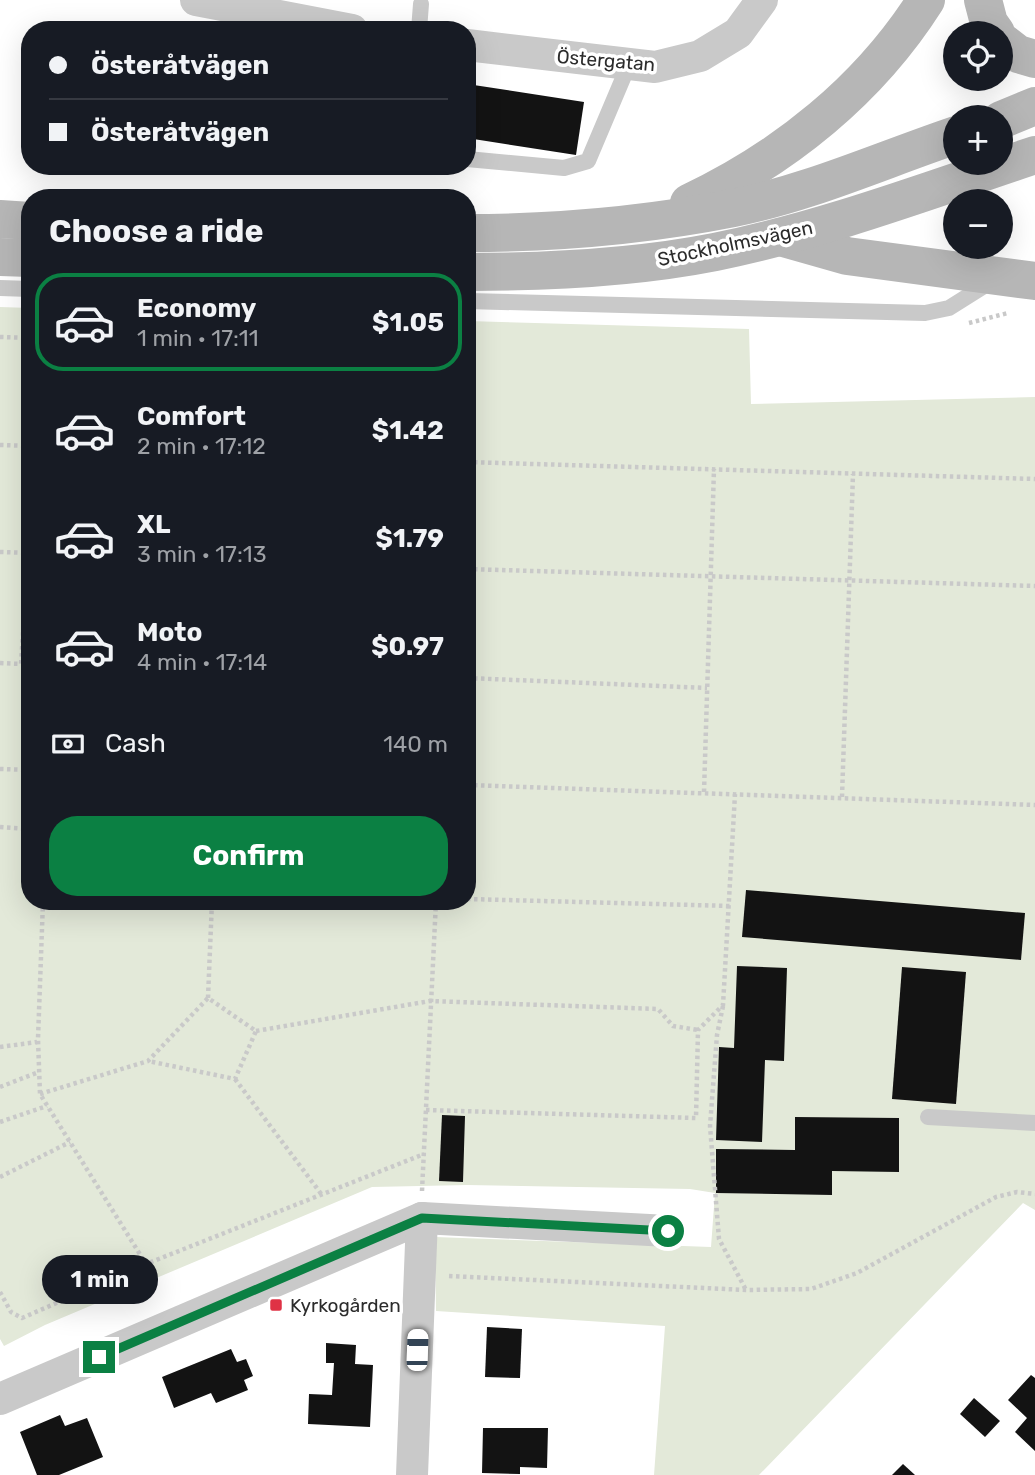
<!DOCTYPE html>
<html lang="en">
<head>
<meta charset="utf-8">
<style>
  :root { --surface:#171b24; --page:#242831; --text:#f1f3f6; --muted:#9ea1a6; --line:#363941; --accent:#0b8043 }
  body { margin:0; font-family:Rubik,sans-serif; background:var(--page); color:var(--text); height:100vh; display:flex; flex-direction:column; font-size:26px; white-space:nowrap }
  * { box-sizing:border-box; margin:0 }
  p { font-size:23px; color:var(--muted) }
  .icon { flex:none; width:38px; height:38px; fill:none; stroke:currentColor; stroke-width:2; stroke-linecap:round; stroke-linejoin:round }
  .map { position:relative; flex:1; overflow:hidden }
  .sheet { position:absolute; left:21px; top:189px; width:455px; height:721px; display:flex; flex-direction:column; background:var(--surface); border-radius:28px; box-shadow:0 7px 28px #0002 }
  .sheet>* { flex:none }
  .hud { position:absolute; left:21px; top:21px; width:455px; height:154px; border-radius:28px; box-shadow:0 7px 28px #0002; display:grid; align-content:center; height:154px; padding:0 28px; background:var(--surface) }
  .fabs { position:absolute; left:943px; top:21px; display:grid; gap:14px }
  .fabs a { display:grid; place-items:center; width:70px; height:70px; border-radius:50%; background:var(--surface); box-shadow:0 7px 28px #0002; font-size:35px }
  .end { position:absolute; width:32px; height:32px; margin:-16px; border:9px solid #0b8043; background:#fff; box-shadow:0 0 0 4px #fff }
  .from { border-radius:50% }
  .bubble { position:absolute; height:49px; border-radius:24px; background:var(--surface); box-shadow:0 7px 28px #0002; font-size:23px; font-weight:700; line-height:49px; text-align:center }
  .car { position:absolute; width:21px; height:42px; margin:-21px -10px; border-radius:9px; box-shadow:0 0 5px 2px #0007; background:linear-gradient(#fff 24%,#345 0 40%,#fff 0 76%,#345 0 86%,#fff 0) }
  .hud b { display:flex; align-items:center; gap:24px; height:66px; font-size:26px }
  .hud b+b { border-top:2px solid var(--line) }
  .hud i { width:18px; height:18px; background:var(--text) }
  ul { padding:0; list-style:none }
  li { display:flex; align-items:center; gap:21px; height:98px; margin:0 14px 10px; padding:0 14px; border:4px solid transparent; border-radius:28px }
  li div { flex:1 }
  li b { display:block; font-size:26px }
  li em { font-style:normal; font-weight:700 }
  li.current { border-color:var(--accent) }
  li>.icon { width:63px; height:63px; stroke-width:1.5 }
  h2 { padding:0 28px; font-size:32px; line-height:84px }
  .pay { display:flex; align-items:center; gap:18px; height:77px; padding:0 28px; font-size:26px }
  .pay p { margin-inline-start:auto }
  .cta { display:flex; gap:14px; margin-top:auto; padding:14px 28px }
  .cta a { flex:1; height:80px; border-radius:28px; background:var(--accent); color:#fff; font-size:28px; font-weight:700; line-height:80px; text-align:center }
  .map>svg:first-child { display:block }
  .green { fill:#e3e9d9 }
  .building { fill:#131313 }
  .lines { fill:none; stroke-linecap:round; stroke-linejoin:round }
  .path { stroke:#c9c9c9; stroke-width:4.5; stroke-dasharray:3.5 3.5; stroke-linecap:butt }
  .lane { stroke:#c9c9c9; stroke-width:16 }
  .street { stroke:#c9c9c9; stroke-width:32 }
  .secondary { stroke:#b6b6b6; stroke-width:38 }
  .route { stroke:#0b8043; stroke-width:9 }
  .poi-dot { fill:#df3245; stroke:#fff; stroke-width:2.5 }
  .labels { text-anchor:middle; stroke-width:7; stroke-linejoin:round; paint-order:stroke }
  .street-label { font-size:19px; fill:#2c2c2c; stroke:#fff }
  .poi-label { font-size:19px; fill:#2c2c2c; stroke:#fff; text-anchor:start }
</style>
</head>
<body>
<div class="map">
<svg width="1035" height="1475" viewBox="0 0 1035 1475">
  <rect width="100%" height="100%" fill="#fff"/>
  <path class="green" d="M0,307L30,308V901H467V321L749,329L751,404L1035,397V1210L1023,1203L759,1475H654L665,1326L436,1311L435,1237L711,1247L715,1193L690,1189L467,1185L372,1187L45,1325L4,1346L0,1339Z"/>
  <g class="building">
    <path d="M467,84L584,102L576,155L467,138Z"/>
    <path d="M746,890L1025,913L1021,960L742,937Z"/>
    <path d="M737,966L787,968L784,1061L765,1060L762,1142L716,1140L719,1047L734,1048Z"/>
    <path d="M902,967L966,972L956,1104L892,1099Z"/>
    <path d="M442,1115L465,1116L463,1182L439,1181Z"/>
    <path d="M795,1117L899,1118V1172L832,1171V1195L716,1193V1149L795,1150Z"/>
    <path d="M487,1327L522,1329L520,1378L485,1377Z"/>
    <path d="M326,1343L356,1345L355,1364L373,1365L370,1427L308,1424L309,1394L332,1395L334,1363H326Z"/>
    <path d="M231,1349L237,1362L246,1359L253,1376L244,1380L248,1390L216,1403L211,1393L174,1408L162,1377Z"/>
    <path d="M1031,1375L1035,1378V1451L1015,1432L1027,1418L1008,1400Z"/>
    <path d="M974,1398L1000,1421L985,1437L960,1414Z"/>
    <path d="M60,1415L65,1426L87,1418L103,1457L59,1475H37L20,1432Z"/>
    <path d="M483,1428H548L547,1468L520,1467V1474L482,1473Z"/>
    <path d="M903,1464L915,1475H892Z"/>
  </g>
  <g class="lines">
    <g class="path">
      <path d="M51,196L99,198"/>
      <path d="M969,323L1008,313"/>
      <path d="M0,337L30,338"/>
      <path d="M0,445L30,446"/>
      <path d="M467,462L1035,479"/>
      <path d="M0,552L30,553"/>
      <path d="M467,569L1035,586"/>
      <path d="M30,571L27,573L21,664H27L30,669"/>
      <path d="M0,663L21,664"/>
      <path d="M467,678L707,688"/>
      <path d="M0,769L30,770"/>
      <path d="M467,785L1035,805"/>
      <path d="M704,792L714,469"/>
      <path d="M842,797L853,474"/>
      <path d="M0,827L30,829"/>
      <path d="M467,899L730,906"/>
      <path d="M43,901L38,1039L40,1094L146,1264"/>
      <path d="M208,998L212,901"/>
      <path d="M723,1006L717,1035L710,1126L719,1239L746,1290"/>
      <path d="M256,1031L430,1001L658,1009L673,1026L698,1030"/>
      <path d="M0,1047L37,1042"/>
      <path d="M235,1079L322,1195"/>
      <path d="M0,1087L39,1072"/>
      <path d="M40,1094L148,1061L208,998L256,1031L235,1079L148,1061"/>
      <path d="M426,1110L696,1118L698,1030L723,1005L735,794"/>
      <path d="M0,1122L47,1106"/>
      <path d="M0,1177L70,1142"/>
      <path d="M422,1191L436,901"/>
      <path d="M449,1276L746,1290L811,1289L857,1273L996,1197L1017,1192L1035,1194"/>
      <path d="M0,1292L11,1312L22,1318L146,1264L424,1154"/>
    </g>
    <g class="lane">
      <path d="M419,30L421,4"/>
      <path d="M467,159L564,168L588,161L629,64"/>
      <path d="M0,288L30,289"/>
      <path d="M467,301L925,313L949,308L992,281"/>
      <path d="M928,1117L1035,1123"/>
    </g>
    <g class="street">
      <path d="M196,0L352,30"/>
      <path d="M467,45L655,67L700,56L738,33L762,0"/>
      <path d="M0,1399L422,1218L668,1231"/>
      <path d="M412,1475L422,1218"/>
    </g>
    <g class="secondary">
      <path d="M983,0L989,23L996,33"/>
      <path d="M1001,41L1018,54L1035,59"/>
      <path d="M1001,120L1035,106"/>
      <path d="M689,203C784,158 869,90 926,0"/>
      <path d="M0,219L30,221"/>
      <path d="M467,233C555,233 647,225 733,208C809,193 882,160 956,135"/>
      <path d="M780,237L847,256L1035,281"/>
      <path d="M0,257L30,258"/>
      <path d="M467,272C550,272 634,268 715,252C824,230 930,190 1035,155"/>
    </g>
  </g>
  <g class="lines">
    <path class="route" d="M99,1357L422,1218L668,1231"/>
  </g>
  <rect class="poi-dot" x="269" y="1298" width="14" height="14" rx="3.5"/>
  <g class="labels">
    <g class="street-label">
      <text transform="translate(606 60) rotate(5)" y="7">Östergatan</text>
      <text transform="translate(735 243) rotate(-12)" y="7">Stockholmsvägen</text>
    </g>
    <g class="poi-label">
      <text x="290" y="1312">Kyrkogården</text>
    </g>
  </g>
</svg>
<div class="fabs">
<a><svg class="icon" aria-label="locate" viewBox="0 0 24 24"><circle cx="12" cy="12" r="6"/><path d="M12 2v4M12 18v4M2 12h4M18 12h4"/></svg></a>
<a>+</a>
<a>−</a>
</div>
<i class="end from" style="left:668px;top:1231px"></i>
<i class="end" style="left:99px;top:1357px"></i>
<div class="bubble" style="left:42px;top:1255px;width:116px">1 min</div>
<i class="car" style="left:417px;top:1350px;rotate:2deg"></i>
<div class="hud">
<b><i class="from"></i>Österåtvägen</b>
<b><i></i>Österåtvägen</b>
</div>
<section class="sheet">
<h2>Choose a ride</h2>
<ul>
<li class="current"><svg class="icon" aria-label="car" viewBox="0 0 24 24"><path d="M5 17H2v-5l4-1 3-4h7l3 4 3 1v5h-3M9 17h6M6 11h13"/><circle cx="7" cy="17" r="2"/><circle cx="17" cy="17" r="2"/></svg><div><b>Economy</b><p>1 min · 17:11</p></div><em>$1.05</em></li>
<li><svg class="icon" aria-label="car" viewBox="0 0 24 24"><path d="M5 17H2v-5l4-1 3-4h7l3 4 3 1v5h-3M9 17h6M6 11h13"/><circle cx="7" cy="17" r="2"/><circle cx="17" cy="17" r="2"/></svg><div><b>Comfort</b><p>2 min · 17:12</p></div><em>$1.42</em></li>
<li><svg class="icon" aria-label="car" viewBox="0 0 24 24"><path d="M5 17H2v-5l4-1 3-4h7l3 4 3 1v5h-3M9 17h6M6 11h13"/><circle cx="7" cy="17" r="2"/><circle cx="17" cy="17" r="2"/></svg><div><b>XL</b><p>3 min · 17:13</p></div><em>$1.79</em></li>
<li><svg class="icon" aria-label="car" viewBox="0 0 24 24"><path d="M5 17H2v-5l4-1 3-4h7l3 4 3 1v5h-3M9 17h6M6 11h13"/><circle cx="7" cy="17" r="2"/><circle cx="17" cy="17" r="2"/></svg><div><b>Moto</b><p>4 min · 17:14</p></div><em>$0.97</em></li>
</ul>
<div class="pay"><svg class="icon" aria-label="cash" viewBox="0 0 24 24"><path d="M3 7h18v10H3z"/><circle cx="12" cy="12" r="2"/></svg>Cash<p>140 m</p></div>
<div class="cta"><a>Confirm</a></div>
</section>
</div>
</body>
</html>
